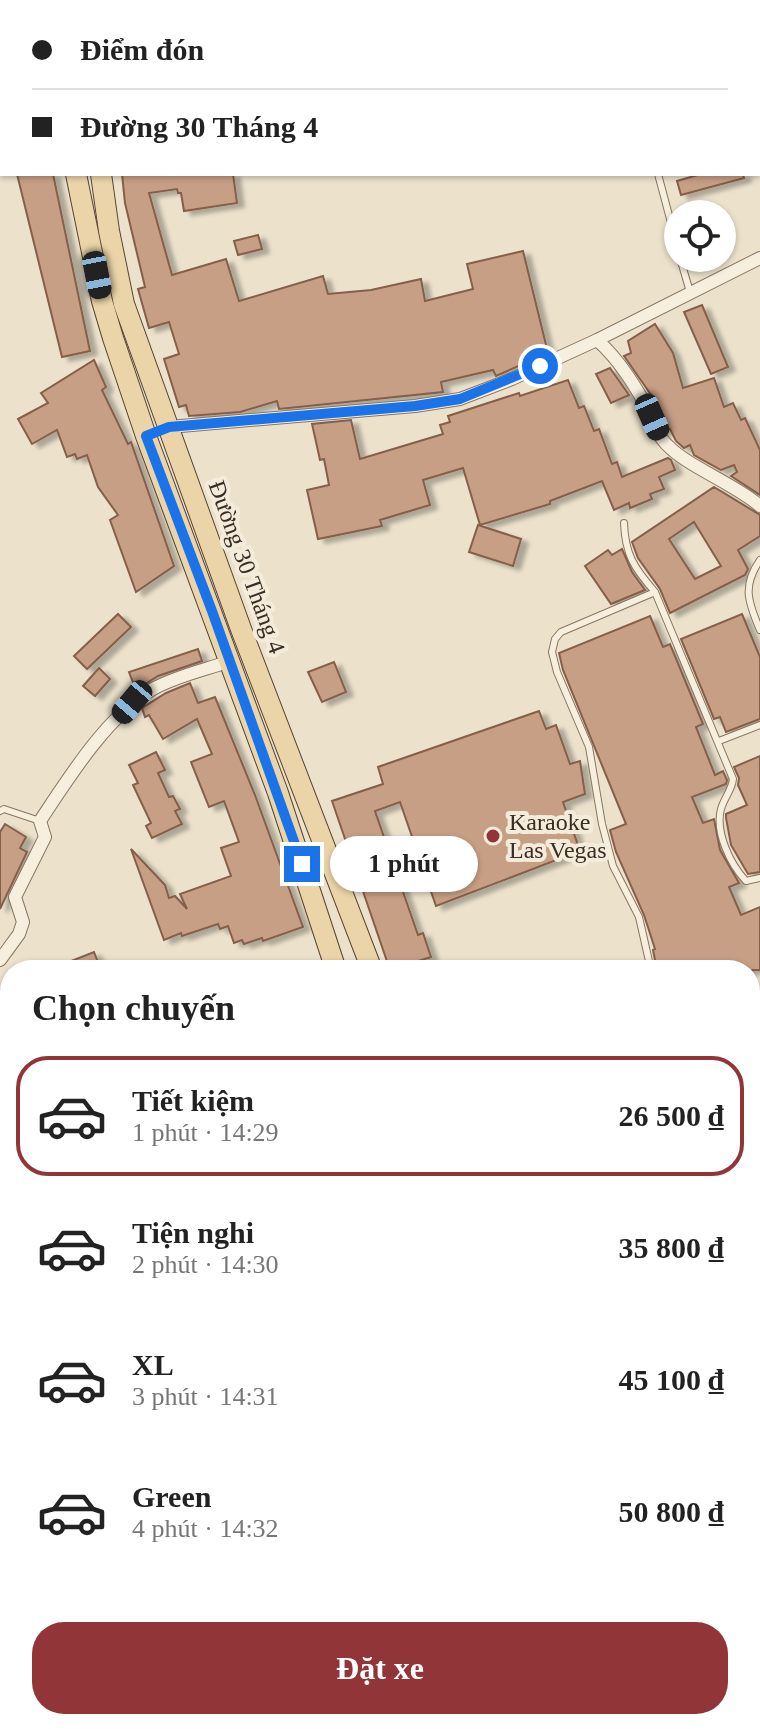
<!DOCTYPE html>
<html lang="vi">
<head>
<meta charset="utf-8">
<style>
  :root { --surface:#fff; --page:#f2f2f2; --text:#222; --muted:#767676; --line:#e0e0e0; --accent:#923538 }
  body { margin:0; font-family:Georgia,serif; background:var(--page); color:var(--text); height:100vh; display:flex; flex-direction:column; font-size:30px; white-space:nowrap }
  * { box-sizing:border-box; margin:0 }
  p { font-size:26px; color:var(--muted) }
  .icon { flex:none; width:44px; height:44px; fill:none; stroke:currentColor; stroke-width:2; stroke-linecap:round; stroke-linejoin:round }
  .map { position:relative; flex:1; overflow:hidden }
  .drawer { position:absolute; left:0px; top:960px; width:760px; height:770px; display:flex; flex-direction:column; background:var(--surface); border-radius:32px 32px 0 0; box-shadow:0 2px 6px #0004 }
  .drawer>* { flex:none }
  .top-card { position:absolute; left:0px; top:0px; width:760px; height:176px; box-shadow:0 2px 6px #0004; display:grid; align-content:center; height:176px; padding:0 32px; background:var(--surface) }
  .controls { position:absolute; left:664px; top:200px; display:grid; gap:16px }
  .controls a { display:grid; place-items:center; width:72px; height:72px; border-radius:50%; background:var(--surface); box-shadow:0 2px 6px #0004; font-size:40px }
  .end { position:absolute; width:36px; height:36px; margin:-18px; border:10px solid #1a73e8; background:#fff; box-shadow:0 0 0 4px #fff }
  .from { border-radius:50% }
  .bubble { position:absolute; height:56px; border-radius:28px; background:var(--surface); box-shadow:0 2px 6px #0004; font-size:26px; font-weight:600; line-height:56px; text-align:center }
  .car { position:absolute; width:24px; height:48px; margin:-24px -12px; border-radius:10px; box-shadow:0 0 6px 2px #0007; background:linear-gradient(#222 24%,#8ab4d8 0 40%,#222 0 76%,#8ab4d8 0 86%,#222 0) }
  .top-card b { display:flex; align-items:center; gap:28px; height:76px; font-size:30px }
  .top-card b+b { border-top:2px solid var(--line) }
  .top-card i { width:20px; height:20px; background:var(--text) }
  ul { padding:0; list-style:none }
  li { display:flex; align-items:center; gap:24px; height:120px; margin:0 16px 12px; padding:0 16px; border:4px solid transparent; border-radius:32px }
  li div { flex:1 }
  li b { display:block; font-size:30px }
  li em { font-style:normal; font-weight:600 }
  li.selected { border-color:var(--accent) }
  li>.icon { width:72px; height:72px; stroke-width:1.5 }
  h2 { padding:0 32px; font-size:36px; line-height:96px }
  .cta { display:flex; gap:16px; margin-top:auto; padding:16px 32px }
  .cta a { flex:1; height:92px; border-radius:32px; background:var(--accent); color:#fff; font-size:32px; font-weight:600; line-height:92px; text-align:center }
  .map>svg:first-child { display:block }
  .building { fill:#c79f85; stroke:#855f48; stroke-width:2; fill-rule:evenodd; filter:url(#shadow) }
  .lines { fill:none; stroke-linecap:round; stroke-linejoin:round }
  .lane-casing { stroke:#887561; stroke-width:8 }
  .street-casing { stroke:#887561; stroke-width:14 }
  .primary-casing { stroke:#564334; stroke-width:22 }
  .lane { stroke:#f7efde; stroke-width:6 }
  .street { stroke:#f7efde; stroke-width:12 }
  .primary { stroke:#ebd5a8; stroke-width:20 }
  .route { stroke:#1a73e8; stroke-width:10 }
  .poi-dot { fill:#923538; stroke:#f4ecdb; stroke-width:3 }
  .labels { text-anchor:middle; stroke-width:8; stroke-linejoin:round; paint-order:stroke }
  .street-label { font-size:24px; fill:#3a2d23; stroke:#f4ecdb }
  .poi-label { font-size:24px; fill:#3a2d23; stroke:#f4ecdb; text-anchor:start }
</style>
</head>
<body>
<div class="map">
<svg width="760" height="1729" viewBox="0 0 760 1729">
  <defs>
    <filter id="shadow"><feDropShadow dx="7" dy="4" stdDeviation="2" flood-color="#0004"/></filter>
  </defs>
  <rect width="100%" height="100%" fill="#ece2cc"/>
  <g class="building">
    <path d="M17,174H53L90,351L62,357Z"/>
    <path d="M122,174H233L237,203L184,211L181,193H178L177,189L149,193L172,275L226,259L239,301L323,276L328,294L371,290L421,279L425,301L473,289L467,264L523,251L548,353L496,376L493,370L441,382L443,392L279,409L277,401L240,412L189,416L186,405L179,407L164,359L179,354L169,322L149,328L138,289L145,287L125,203Z"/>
    <path d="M701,174H743L744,178L681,195L677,181Z"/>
    <path d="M258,235L262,249L238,255L234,241Z"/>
    <path d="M702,305L728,367L711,374L684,312Z"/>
    <path d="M655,324L673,353L683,388L714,378L724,407L733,403L741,420L745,418L760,450V495L731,476L737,472L734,465L721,470L694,455L690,445L684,448L676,441L670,429L667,430L656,402L624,356L631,353L628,341Z"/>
    <path d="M94,360L106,387L102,390L128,444L131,442L174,566L136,592L110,520L118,515L98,487L87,455L77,459L75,454L67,457L57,430L32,444L18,419L48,403L41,393Z"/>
    <path d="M610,368L629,395L611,403L596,374Z"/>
    <path d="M568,380L579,408L584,406L594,431L599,429L612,464L617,462L622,477L668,458L671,460L675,470L659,477L664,489L650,494L652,499L630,508L629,503L614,510L602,481L550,501V504L480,525L463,468L423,480L430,505L380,520L382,526L318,539L307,490L329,485L324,459L320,460L312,424L351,420L360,459L443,434L440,425L450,422L448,416L519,393L520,396Z"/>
    <path d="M714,487L760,515V536L738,550L748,569L745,575L670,613L660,589L638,558L632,542ZM694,522L721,566L695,579L669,539Z"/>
    <path d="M478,525L521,539L513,566L469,552Z"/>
    <path d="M622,549L632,572L645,590L611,604L585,566L608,550L612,555Z"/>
    <path d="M118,614L131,627L87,669L74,656Z"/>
    <path d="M742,614L760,657V719L726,732L720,717L714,719L681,639Z"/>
    <path d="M650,616L663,647L670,644L703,724L696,727L715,775L723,771L727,780L726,784L692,797L703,823L714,819L720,850L739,883L729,887L741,915L760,907V970H657L653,950L655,949L644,915L616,852L610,830L626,824L563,670L559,653Z"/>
    <path d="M198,649L202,661L158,676L136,690L129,672Z"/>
    <path d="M334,662L346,692L322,702L308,672Z"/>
    <path d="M99,668L110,679L95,696L83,686Z"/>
    <path d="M190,683L198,703L215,697L255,795L303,927L263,941L262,938L244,944L242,940L234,943L228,926L220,929L218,924L182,936L181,933L164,940L131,849L165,885L169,898L175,896L187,909L180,894L231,876L221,848L239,842L224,801L209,807L191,762L212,754L197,719L163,739L149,715L145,717L142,708L166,693Z"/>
    <path d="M539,711L546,729L556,725L570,764L580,761L585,794L563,802L580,851L436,906L400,802L375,811L418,935L423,933L431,957L390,970L332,801L383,784L378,767Z"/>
    <path d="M156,752L165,770L158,773L169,797L173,796L180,809L175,811L182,824L152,838L146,826L151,823L133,785L138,783L129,765Z"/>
    <path d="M760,756V872L748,874L731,845L726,818V814L747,805L738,785L739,778L734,767Z"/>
    <path d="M5,824L26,837L20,848L27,852L0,909V832Z"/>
    <path d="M94,952L101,970H74L71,961Z"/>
  </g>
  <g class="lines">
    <g class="lane-casing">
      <g id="lane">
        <path d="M658,174L678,249"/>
        <path d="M680,258L690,292"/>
        <path d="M624,523C625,555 635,569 655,592L733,779C732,790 724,798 721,809C715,832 730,864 746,881L760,878"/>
        <path d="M760,560C742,586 748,602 760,630"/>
        <path d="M719,741L760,725"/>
        <path d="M0,811L4,809L40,821"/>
        <path d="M651,970L639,917L613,866L602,824L589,747L557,672L552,652L555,639L561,632L655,592"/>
        <path d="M760,1007L754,1023L760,1050"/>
        <path d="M750,1098L760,1094"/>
      </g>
    </g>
    <g class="street-casing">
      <g id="street">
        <path d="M728,0V2"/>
        <path d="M758,122L760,130"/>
        <path d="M597,340C620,360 637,389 652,416C655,423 657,432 662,439C681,465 733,482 760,506"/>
        <path d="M169,427L415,406L460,399L512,379L597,340L760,258"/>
        <path d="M0,960L19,934L23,922L15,897L45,837L40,821C69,777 108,715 153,689C176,676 205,670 230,661"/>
        <path d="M0,1215L10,1210"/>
        <path d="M0,1407L10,1402"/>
        <path d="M0,1591L10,1586"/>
        <path d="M644,1720L668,1728"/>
      </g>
    </g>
    <g class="primary-casing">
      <g id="primary">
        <path d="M45,0V2"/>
        <path d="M69,0V2"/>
        <path d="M76,174L102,301L113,338L146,436L278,793L336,970"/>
        <path d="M101,174L109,231L124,304L241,629L372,970"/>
        <path d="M447,1720L448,1729"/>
        <path d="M477,1720L478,1729"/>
      </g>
    </g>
    <use href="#lane" class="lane"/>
    <use href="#street" class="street"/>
    <use href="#primary" class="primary"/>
  </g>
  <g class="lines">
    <path class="route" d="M302,864L212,611L146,436L169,427L415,406L460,399L540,366"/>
  </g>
  <circle class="poi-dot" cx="493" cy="836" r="8"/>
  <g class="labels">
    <g class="street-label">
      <text transform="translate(247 567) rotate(70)" y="8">Đường 30 Tháng 4</text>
    </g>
    <g class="poi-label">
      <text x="509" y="830">Karaoke<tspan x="509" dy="28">Las Vegas</tspan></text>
    </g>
  </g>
</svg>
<div class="controls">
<a><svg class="icon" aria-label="locate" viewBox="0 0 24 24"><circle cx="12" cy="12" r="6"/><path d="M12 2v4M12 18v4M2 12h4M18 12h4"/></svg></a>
</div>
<i class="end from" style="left:540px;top:366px"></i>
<i class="end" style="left:302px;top:864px"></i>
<div class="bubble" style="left:330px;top:836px;width:148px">1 phút</div>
<i class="car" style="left:97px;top:275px;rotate:169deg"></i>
<i class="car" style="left:652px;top:417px;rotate:156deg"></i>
<i class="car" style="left:132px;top:702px;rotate:220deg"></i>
<div class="top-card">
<b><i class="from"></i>Điểm đón</b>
<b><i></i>Đường 30 Tháng 4</b>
</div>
<section class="drawer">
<h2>Chọn chuyến</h2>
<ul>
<li class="selected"><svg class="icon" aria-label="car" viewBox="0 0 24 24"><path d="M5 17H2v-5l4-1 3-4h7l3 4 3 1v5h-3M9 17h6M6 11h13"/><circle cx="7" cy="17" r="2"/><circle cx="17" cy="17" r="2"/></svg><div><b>Tiết kiệm</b><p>1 phút · 14:29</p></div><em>26 500 ₫</em></li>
<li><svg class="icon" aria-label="car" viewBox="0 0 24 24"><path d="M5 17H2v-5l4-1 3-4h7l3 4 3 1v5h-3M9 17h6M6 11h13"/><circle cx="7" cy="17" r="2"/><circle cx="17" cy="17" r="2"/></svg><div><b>Tiện nghi</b><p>2 phút · 14:30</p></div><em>35 800 ₫</em></li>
<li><svg class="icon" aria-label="car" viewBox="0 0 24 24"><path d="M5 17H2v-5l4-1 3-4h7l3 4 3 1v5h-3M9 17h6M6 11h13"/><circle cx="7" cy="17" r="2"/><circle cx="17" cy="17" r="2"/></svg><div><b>XL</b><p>3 phút · 14:31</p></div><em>45 100 ₫</em></li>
<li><svg class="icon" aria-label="car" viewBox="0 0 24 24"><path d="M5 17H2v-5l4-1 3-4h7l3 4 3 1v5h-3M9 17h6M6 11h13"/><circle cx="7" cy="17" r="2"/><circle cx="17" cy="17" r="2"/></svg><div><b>Green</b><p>4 phút · 14:32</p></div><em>50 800 ₫</em></li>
</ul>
<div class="cta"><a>Đặt xe</a></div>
</section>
</div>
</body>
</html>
